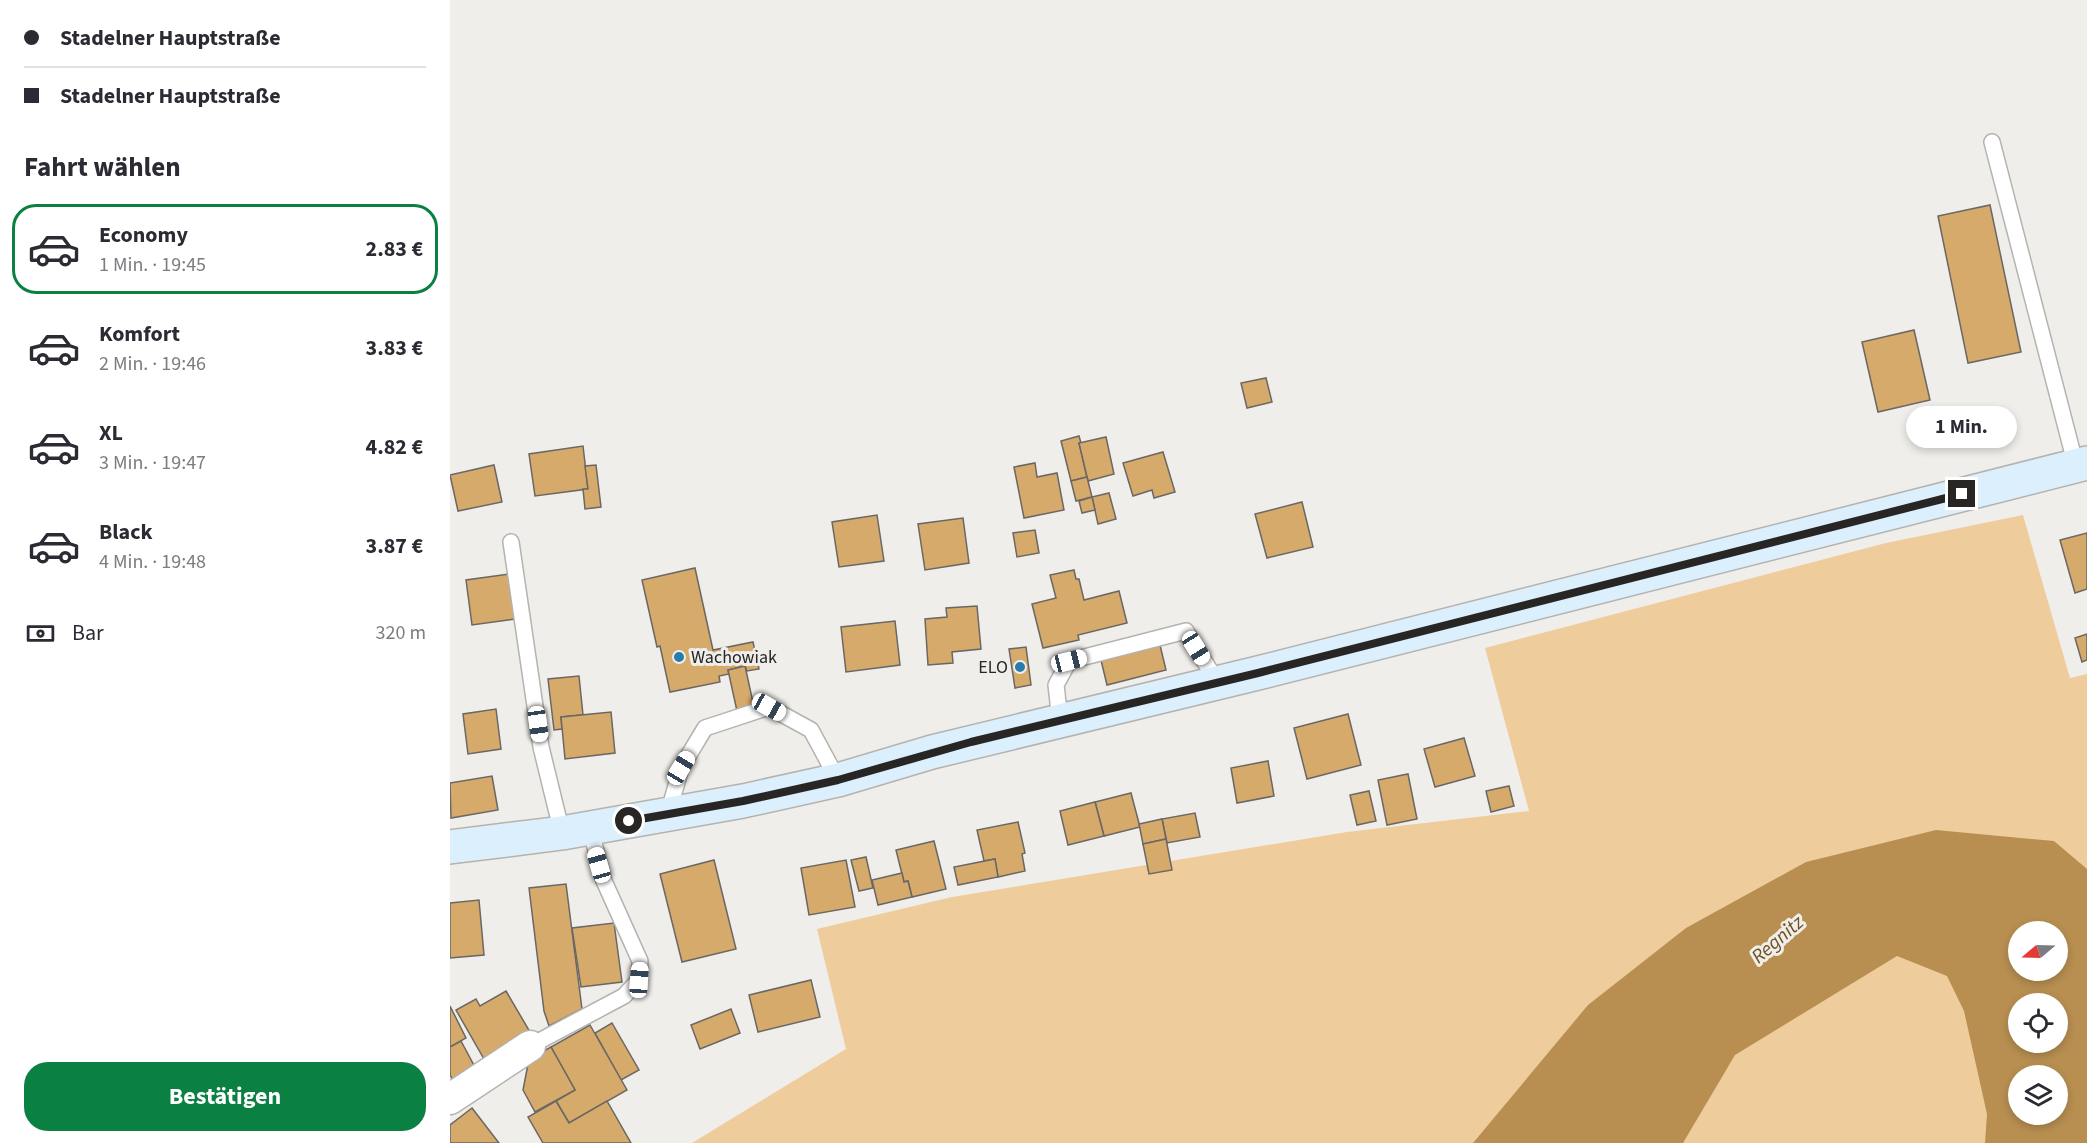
<!DOCTYPE html>
<html lang="de">
<head>
<meta charset="utf-8">
<style>
  :root { --surface:#fff; --page:#f2f2f3; --text:#2b2b33; --muted:#7c7c81; --line:#e1e1e2; --accent:#0b8043 }
  body { margin:0; font-family:"Source Sans 3",sans-serif; background:var(--page); color:var(--text); height:100vh; display:flex; flex-direction:column; font-size:22px; white-space:nowrap }
  * { box-sizing:border-box; margin:0 }
  p { font-size:20px; color:var(--muted) }
  .icon { flex:none; width:33px; height:33px; fill:none; stroke:currentColor; stroke-width:2; stroke-linecap:round; stroke-linejoin:round }
  .map { position:relative; flex:1; overflow:hidden }
  .panel { display:flex; flex-direction:column; background:var(--surface); width:450px }
  .panel>* { flex:none }
  .top-card { display:grid; align-content:center; height:132px; padding:0 24px; background:var(--surface) }
  .needle { width:39px; rotate:251deg }
  .buttons { position:absolute; left:1558px; top:921px; display:grid; gap:12px }
  .buttons a { display:grid; place-items:center; width:60px; height:60px; border-radius:50%; background:var(--surface); box-shadow:0 3px 9px #0003; font-size:30px }
  .end { position:absolute; width:27px; height:27px; margin:-14px; border:8px solid #272625; background:#fff; box-shadow:0 0 0 3px #fff }
  .from { border-radius:50% }
  .bubble { position:absolute; height:42px; border-radius:21px; background:var(--surface); box-shadow:0 3px 9px #0003; font-size:20px; font-weight:700; line-height:42px; text-align:center }
  .car { position:absolute; width:18px; height:36px; margin:-18px -9px; border-radius:8px; box-shadow:0 0 4px 2px #0007; background:linear-gradient(#fff 24%,#345 0 40%,#fff 0 76%,#345 0 86%,#fff 0) }
  .top-card b { display:flex; align-items:center; gap:21px; height:57px; font-size:22px }
  .top-card b+b { border-top:2px solid var(--line) }
  .top-card i { width:15px; height:15px; background:var(--text) }
  ul { padding:0; list-style:none }
  li { display:flex; align-items:center; gap:18px; height:90px; margin:0 12px 9px; padding:0 12px; border:3px solid transparent; border-radius:24px }
  li div { flex:1 }
  li b { display:block; font-size:22px }
  li em { font-style:normal; font-weight:700 }
  li.current { border-color:var(--accent) }
  li>.icon { width:54px; height:54px; stroke-width:1.5 }
  h2 { padding:0 24px; font-size:27px; line-height:72px }
  .pay { display:flex; align-items:center; gap:15px; height:66px; padding:0 24px; font-size:22px }
  .pay p { margin-inline-start:auto }
  .cta { display:flex; gap:12px; margin-top:auto; padding:12px 24px }
  .cta a { flex:1; height:69px; border-radius:24px; background:var(--accent); color:#fff; font-size:24px; font-weight:700; line-height:69px; text-align:center }
  main { display:flex; flex:1; min-height:0 }
  .map>svg:first-child { display:block }
  .green { fill:#eecc9c; fill-rule:evenodd }
  .water { fill:#b88f51; fill-rule:evenodd }
  .building { fill:#d5aa6b; stroke:#6a6764; stroke-width:1.5 }
  .lines { fill:none; stroke-linecap:round; stroke-linejoin:round }
  .service-casing { stroke:#b5b3af; stroke-width:18 }
  .minor-casing { stroke:#b5b3af; stroke-width:33 }
  .secondary-casing { stroke:#b5b3af; stroke-width:36 }
  .service { stroke:#fff; stroke-width:15 }
  .minor { stroke:#fff; stroke-width:30 }
  .secondary { stroke:#dbeffd; stroke-width:33 }
  .route { stroke:#272625; stroke-width:8 }
  .poi-dot { fill:#277dac; stroke:#f0eeea; stroke-width:2 }
  .labels { text-anchor:middle; stroke-width:6; stroke-linejoin:round; paint-order:stroke }
  .poi-label { font-size:18px; fill:#272625; stroke:#f0eeea; text-anchor:start }
  .water-label { font-size:20px; font-style:italic; fill:#6e5021; stroke:#f0eeea }
</style>
</head>
<body>
<main>
<section class="panel">
<div class="top-card">
<b><i class="from"></i>Stadelner Hauptstraße</b>
<b><i></i>Stadelner Hauptstraße</b>
</div>
<h2>Fahrt wählen</h2>
<ul>
<li class="current"><svg class="icon" aria-label="car" viewBox="0 0 24 24"><path d="M5 17H2v-5l4-1 3-4h7l3 4 3 1v5h-3M9 17h6M6 11h13"/><circle cx="7" cy="17" r="2"/><circle cx="17" cy="17" r="2"/></svg><div><b>Economy</b><p>1 Min. · 19:45</p></div><em>2.83 €</em></li>
<li><svg class="icon" aria-label="car" viewBox="0 0 24 24"><path d="M5 17H2v-5l4-1 3-4h7l3 4 3 1v5h-3M9 17h6M6 11h13"/><circle cx="7" cy="17" r="2"/><circle cx="17" cy="17" r="2"/></svg><div><b>Komfort</b><p>2 Min. · 19:46</p></div><em>3.83 €</em></li>
<li><svg class="icon" aria-label="car" viewBox="0 0 24 24"><path d="M5 17H2v-5l4-1 3-4h7l3 4 3 1v5h-3M9 17h6M6 11h13"/><circle cx="7" cy="17" r="2"/><circle cx="17" cy="17" r="2"/></svg><div><b>XL</b><p>3 Min. · 19:47</p></div><em>4.82 €</em></li>
<li><svg class="icon" aria-label="car" viewBox="0 0 24 24"><path d="M5 17H2v-5l4-1 3-4h7l3 4 3 1v5h-3M9 17h6M6 11h13"/><circle cx="7" cy="17" r="2"/><circle cx="17" cy="17" r="2"/></svg><div><b>Black</b><p>4 Min. · 19:48</p></div><em>3.87 €</em></li>
</ul>
<div class="pay"><svg class="icon" aria-label="cash" viewBox="0 0 24 24"><path d="M3 7h18v10H3z"/><circle cx="12" cy="12" r="2"/></svg>Bar<p>320 m</p></div>
<div class="cta"><a>Bestätigen</a></div>
</section>
<div class="map">
<svg width="1637" height="1143" viewBox="0 0 1637 1143">
  <rect width="100%" height="100%" fill="#f0eeea"/>
  <path class="green" d="M1573,515L1620,678L1637,674V1143H242L396,1049L367,929L502,897L897,832L1079,811L1035,648L1436,543ZM1569,932H1608V970H1569ZM1569,1004H1608V1042H1569ZM1569,1076H1608V1114H1569Z"/>
  <path class="water" d="M1486,830L1604,841L1637,869V1143H1535L1537,1114L1514,1011L1497,976L1447,956L1285,1055L1233,1143H1023L1138,1005L1236,928L1356,862ZM1569,932H1608V970H1569ZM1569,1004H1608V1042H1569ZM1569,1076H1608V1114H1569Z"/>
  <g class="building">
    <path d="M1540,205L1571,352L1518,363L1488,216Z"/>
    <path d="M1464,330L1480,400L1428,412L1412,342Z"/>
    <path d="M816,378L822,402L797,408L791,383Z"/>
    <path d="M629,436L631,443H629L637,477L621,481L611,441Z"/>
    <path d="M656,437L664,474L638,481L629,443Z"/>
    <path d="M133,446L138,489L85,496L79,454Z"/>
    <path d="M713,452L725,492L704,498L702,490L683,496L673,463Z"/>
    <path d="M585,463L587,477L607,473L614,510L574,518L564,467Z"/>
    <path d="M44,465L52,502L8,511L0,475Z"/>
    <path d="M146,465L151,507L135,509L133,489H138L135,466Z"/>
    <path d="M637,477L642,497L626,501L621,481Z"/>
    <path d="M659,493L666,519L648,524L642,497Z"/>
    <path d="M642,497L645,510L632,513L629,501Z"/>
    <path d="M852,502L863,547L817,558L805,514Z"/>
    <path d="M427,515L434,561L389,567L382,522Z"/>
    <path d="M513,518L519,563L475,570L468,524Z"/>
    <path d="M585,530L589,553L567,557L563,533Z"/>
    <path d="M1637,533V589L1625,593L1610,540Z"/>
    <path d="M245,568L263,650L303,642L309,669L297,671L295,666L278,670L279,674L269,676L270,682L220,692L210,646L207,647L192,580Z"/>
    <path d="M624,570L626,579H629L634,600L669,591L677,623L628,635L629,640L593,648L582,604L606,598L600,575Z"/>
    <path d="M59,574L65,619L22,625L16,580Z"/>
    <path d="M527,606L531,649L502,652L503,663L478,665L475,619L497,617L496,608Z"/>
    <path d="M445,621L450,665L396,672L391,627Z"/>
    <path d="M1637,634V660L1632,662L1625,638Z"/>
    <path d="M709,641L716,670L657,685L650,656Z"/>
    <path d="M576,647L581,685L565,688L559,649Z"/>
    <path d="M295,666L304,707L287,711L278,670Z"/>
    <path d="M129,676L133,715L111,717L112,729L104,730L98,679Z"/>
    <path d="M46,709L51,749L18,754L13,714Z"/>
    <path d="M161,712L165,753L115,759L111,717Z"/>
    <path d="M898,714L911,765L857,779L844,728Z"/>
    <path d="M1014,738L1025,776L985,787L974,749Z"/>
    <path d="M818,761L824,796L787,803L781,768Z"/>
    <path d="M958,774L967,819L937,825L928,780Z"/>
    <path d="M42,776L48,810L1,818L0,783Z"/>
    <path d="M1059,786L1064,806L1041,812L1036,791Z"/>
    <path d="M919,791L926,821L907,825L900,795Z"/>
    <path d="M681,793L690,827L654,836L645,802Z"/>
    <path d="M645,802L654,836L618,845L610,811Z"/>
    <path d="M745,813L750,837L717,843L712,819Z"/>
    <path d="M712,819L716,839L693,844L689,824Z"/>
    <path d="M568,822L575,853L572,854L575,871L548,877L545,859L534,861L527,830Z"/>
    <path d="M716,839L722,870L699,874L693,844Z"/>
    <path d="M484,841L496,889L462,897L458,881L454,882L446,850Z"/>
    <path d="M416,857L423,888L409,891L401,860Z"/>
    <path d="M545,859L548,877L508,885L504,867Z"/>
    <path d="M264,860L286,949L232,962L210,874Z"/>
    <path d="M396,860L405,907L359,915L351,868Z"/>
    <path d="M452,873L454,882L458,881L462,897L428,905L422,880Z"/>
    <path d="M116,884L132,1009L99,1026L94,1011L79,888Z"/>
    <path d="M29,900L34,955L0,958V903Z"/>
    <path d="M164,923L172,982L131,987L122,928Z"/>
    <path d="M361,980L370,1017L308,1032L299,995Z"/>
    <path d="M56,991L80,1032L34,1059L6,1010L26,999L30,1006Z"/>
    <path d="M0,1006L16,1038L0,1047Z"/>
    <path d="M281,1009L290,1033L250,1049L241,1025Z"/>
    <path d="M162,1023L189,1070L171,1080L145,1033Z"/>
    <path d="M140,1025L177,1090L119,1123L106,1101L125,1090L101,1047Z"/>
    <path d="M11,1041L27,1071L4,1082L0,1075V1047Z"/>
    <path d="M101,1047L125,1090L85,1112L73,1090L79,1059Z"/>
    <path d="M106,1101L119,1123L157,1101L181,1143H93L78,1117Z"/>
    <path d="M22,1108L42,1134L49,1143H0V1125Z"/>
  </g>
  <g class="lines">
    <g class="service-casing">
      <g id="service">
        <path d="M1542,142L1626,466"/>
        <path d="M61,542L91,747L112,833"/>
        <path d="M610,720L606,685L619,661L736,631L767,682"/>
        <path d="M218,814L231,768L255,728L319,707L361,730L388,780"/>
        <path d="M80,1046L174,996L189,980L190,961L154,881L140,828"/>
      </g>
    </g>
    <g class="minor-casing">
      <path id="minor" d="M0,1099L80,1046"/>
    </g>
    <g class="secondary-casing">
      <path id="secondary" d="M0,847L112,833L293,801L388,780L482,752L808,673L1637,463"/>
    </g>
    <use href="#service" class="service"/>
    <use href="#minor" class="minor"/>
    <use href="#secondary" class="secondary"/>
  </g>
  <g class="lines">
    <path class="route" d="M179,821L293,801L388,780L521,742L808,673L1512,494"/>
  </g>
  <g class="poi-dot">
    <circle cx="229" cy="657" r="6"/>
    <circle cx="570" cy="667" r="6"/>
  </g>
  <g class="labels">
    <g class="poi-label">
      <text x="241" y="663">Wachowiak</text>
      <text x="558" y="673" text-anchor="end">ELO</text>
    </g>
    <g class="water-label">
      <text transform="translate(1327 939) rotate(-41)" y="7">Regnitz</text>
    </g>
  </g>
</svg>
<div class="buttons">
<a><svg class="needle" viewBox="-14 -14 28 28"><path d="M0-13l5 13h-10z" fill="#e53935"/><path d="M0 13l5-13h-10z" fill="#7c7c81"/></svg></a>
<a><svg class="icon" aria-label="locate" viewBox="0 0 24 24"><circle cx="12" cy="12" r="6"/><path d="M12 2v4M12 18v4M2 12h4M18 12h4"/></svg></a>
<a><svg class="icon" aria-label="layers" viewBox="0 0 24 24"><path d="M12 4l9 5-9 5-9-5zM3 14l9 5 9-5"/></svg></a>
</div>
<i class="end from" style="left:179px;top:821px"></i>
<i class="end" style="left:1512px;top:494px"></i>
<div class="bubble" style="left:1456px;top:406px;width:111px">1 Min.</div>
<i class="car" style="left:746px;top:648px;rotate:148deg"></i>
<i class="car" style="left:619px;top:661px;rotate:76deg"></i>
<i class="car" style="left:319px;top:707px;rotate:119deg"></i>
<i class="car" style="left:88px;top:724px;rotate:172deg"></i>
<i class="car" style="left:231px;top:768px;rotate:31deg"></i>
<i class="car" style="left:149px;top:865px;rotate:344deg"></i>
<i class="car" style="left:189px;top:980px;rotate:4deg"></i>
</div>
</main>
</body>
</html>
